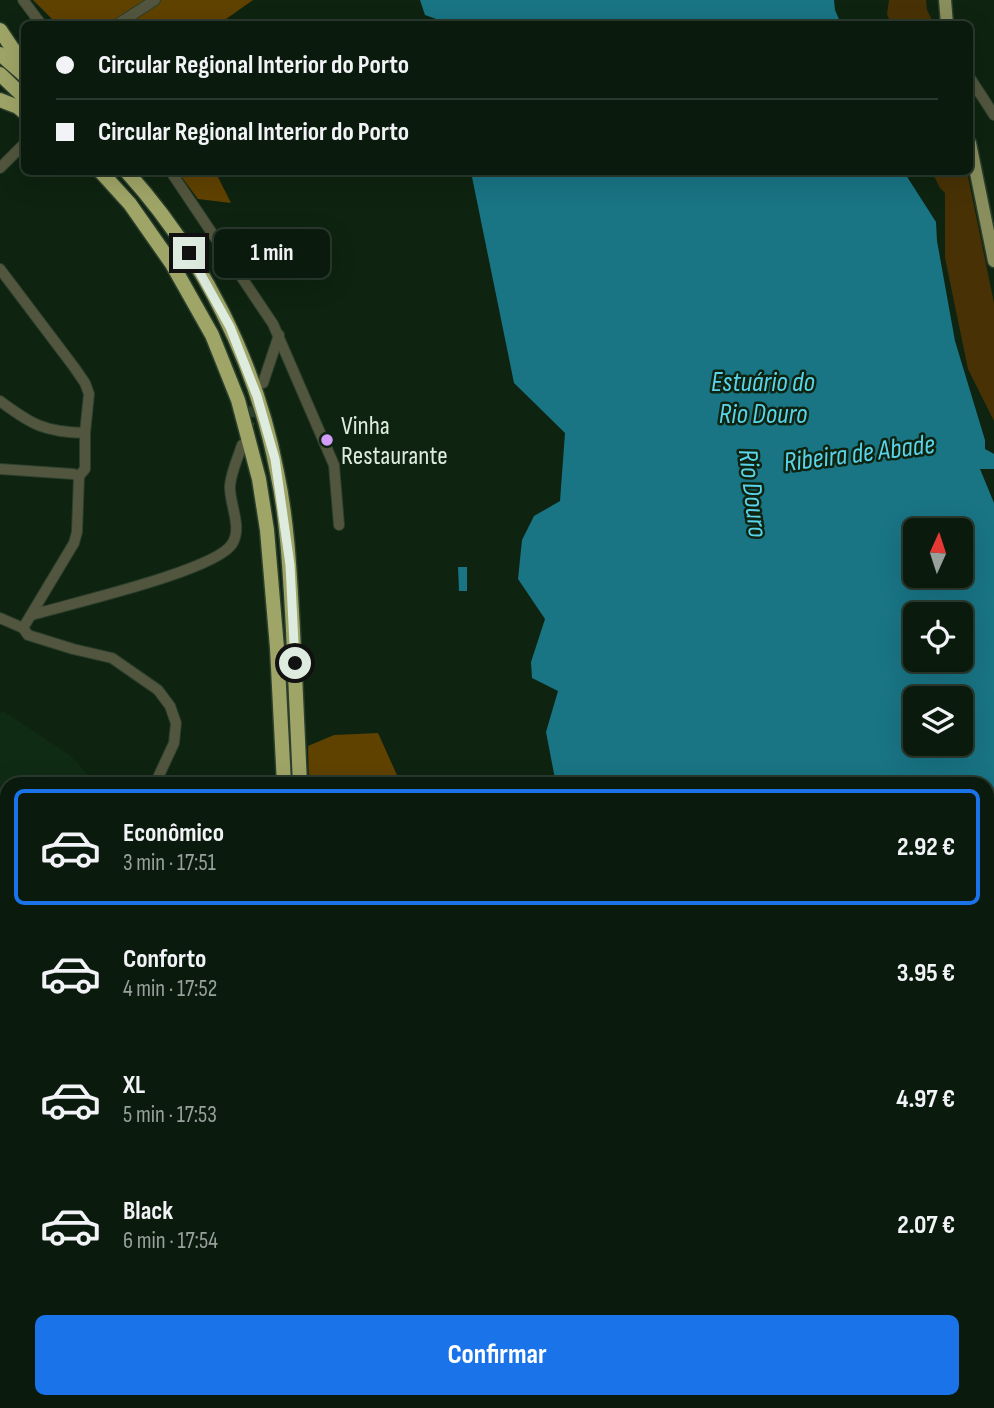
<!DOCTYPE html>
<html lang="pt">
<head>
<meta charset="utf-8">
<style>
  :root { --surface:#0a1a0c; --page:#18271a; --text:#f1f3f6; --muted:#99a19d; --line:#2a382d; --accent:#1a73e8 }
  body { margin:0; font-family:"Sofia Sans Condensed",sans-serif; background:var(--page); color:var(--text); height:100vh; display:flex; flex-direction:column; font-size:26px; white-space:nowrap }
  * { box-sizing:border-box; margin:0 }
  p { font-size:23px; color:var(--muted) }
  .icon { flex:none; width:38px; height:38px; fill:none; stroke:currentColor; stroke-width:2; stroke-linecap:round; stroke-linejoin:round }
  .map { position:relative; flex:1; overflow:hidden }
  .sheet { position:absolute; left:0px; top:777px; width:994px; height:632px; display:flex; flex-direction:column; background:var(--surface); border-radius:21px 21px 0 0; box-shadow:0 7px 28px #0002,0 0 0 2px var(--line) }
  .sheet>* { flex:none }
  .top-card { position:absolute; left:21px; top:21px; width:952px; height:154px; border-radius:10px; box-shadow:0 7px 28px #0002,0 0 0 2px var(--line); display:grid; align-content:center; height:154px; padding:0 35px; background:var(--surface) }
  .needle { width:46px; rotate:3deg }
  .fabs { position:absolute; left:903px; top:518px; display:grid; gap:14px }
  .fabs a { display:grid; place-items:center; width:70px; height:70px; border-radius:10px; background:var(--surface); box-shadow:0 7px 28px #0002,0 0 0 2px var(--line); font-size:35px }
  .end { position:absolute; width:32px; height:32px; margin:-16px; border:9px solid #deecdf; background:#111; box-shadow:0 0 0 4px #111 }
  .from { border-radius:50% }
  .bubble { position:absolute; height:49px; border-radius:10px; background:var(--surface); box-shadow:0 7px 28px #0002,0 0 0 2px var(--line); font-size:23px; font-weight:700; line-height:49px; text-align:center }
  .top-card b { display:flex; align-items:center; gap:24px; height:66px; font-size:26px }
  .top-card b+b { border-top:2px solid var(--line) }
  .top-card i { width:18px; height:18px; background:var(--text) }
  ul { padding:12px 0 0; list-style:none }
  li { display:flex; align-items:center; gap:21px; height:116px; margin:0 14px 10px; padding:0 21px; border:4px solid transparent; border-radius:10px }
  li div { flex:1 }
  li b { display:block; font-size:26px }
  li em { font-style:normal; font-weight:700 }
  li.active { border-color:var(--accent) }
  li>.icon { width:63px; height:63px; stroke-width:1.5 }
  .button { display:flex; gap:14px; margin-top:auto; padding:14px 35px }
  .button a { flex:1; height:80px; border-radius:10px; background:var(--accent); color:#fff; font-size:28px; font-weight:700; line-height:80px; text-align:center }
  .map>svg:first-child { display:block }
  .built { fill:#102b13 }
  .green { fill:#483205 }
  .forest { fill:#604200 }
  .water { fill:#197484; fill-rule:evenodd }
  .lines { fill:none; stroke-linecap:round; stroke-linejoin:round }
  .minor-tunnel { stroke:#2d412f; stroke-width:10; stroke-dasharray:10 5; stroke-linecap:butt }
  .minor-casing { stroke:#2b3f2d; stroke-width:12 }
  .major-casing { stroke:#2b3f2d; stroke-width:15 }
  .highway-casing { stroke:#2b3f2d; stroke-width:17 }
  .minor { stroke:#53563e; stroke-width:10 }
  .major { stroke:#898e5c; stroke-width:12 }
  .highway { stroke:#9fa567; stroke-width:14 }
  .route { stroke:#deecdf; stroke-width:9 }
  .poi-dot { fill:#d49cfb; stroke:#0e2310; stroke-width:2.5 }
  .labels { text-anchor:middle; stroke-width:5; stroke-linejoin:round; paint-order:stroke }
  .poi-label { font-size:26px; fill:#deecdf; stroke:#0e2310; text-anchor:start }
  .water-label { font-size:28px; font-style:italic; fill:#59d4eb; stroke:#0e2310 }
</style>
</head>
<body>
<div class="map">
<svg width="994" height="1408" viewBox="0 0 994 1408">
  <rect width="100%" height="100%" fill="#0e2310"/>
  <path class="built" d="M3,711L72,757L96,784H7V954L0,949V713Z"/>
  <g class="green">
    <path d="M889,0H926L927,10L934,24H891L887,14Z"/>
    <path d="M932,172H967L994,303V421L968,369L945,258V193L940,188Z"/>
    <path d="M7,1160V1308L0,1309V1161Z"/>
  </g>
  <g class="forest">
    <path d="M33,0H253L219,24H57Z"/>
    <path d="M178,172H229L218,177L231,203L198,199Z"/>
    <path d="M378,733L401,784H309L308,746L334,735Z"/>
    <path d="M439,1402H676L678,1408H442Z"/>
  </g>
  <g class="water">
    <path d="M420,0H834L835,10L841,24H450L425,15Z"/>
    <path d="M471,172H904L936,222L937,241L955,341L985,440V449L994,454V469H980L994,503V1408H692L689,1402H987V784H556L546,732L558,691L532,678L531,662L545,619L518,579L522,540L534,516L560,501L565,433L514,383ZM915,530H961V576H915ZM961,614V660H915V614ZM915,698H961V744H915Z"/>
    <path d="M458,567H467V591H459Z"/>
  </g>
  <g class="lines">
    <path class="minor-tunnel" d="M247,431L257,399"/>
    <g class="minor-casing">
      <g id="minor">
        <path d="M23,0L41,24"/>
        <path d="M118,24L155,0"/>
        <path d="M970,78L994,115"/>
        <path d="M0,168L24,144"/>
        <path d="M171,172L273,324L334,465L339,525"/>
        <path d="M0,269L74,367L85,383L89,394L85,433V469L79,476L77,532L74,543L23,628"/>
        <path d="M263,383L279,335"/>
        <path d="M0,401C32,425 45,432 85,433"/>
        <path d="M0,469L73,474L79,476"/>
        <path d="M32,615C68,604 215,571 232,544C243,527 229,504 230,486C231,472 238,458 242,445"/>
        <path d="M0,618L23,628L28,635L73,649L112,658L158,690L170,706L176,723L174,743L155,784"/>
        <path d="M0,1054H7"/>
      </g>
    </g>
    <g class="major-casing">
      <g id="major">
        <path d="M945,0L947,24"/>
        <path d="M970,143L994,261"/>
      </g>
    </g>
    <g class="highway-casing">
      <g id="highway">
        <path d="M0,30L12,48L24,61"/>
        <path d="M0,54L24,75"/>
        <path d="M0,74L24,97"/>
        <path d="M0,100L18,107L24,112"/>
        <path d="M101,172L130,204L172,264L212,335L238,400L259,479L267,530L277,648L284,784"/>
        <path d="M127,172C202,255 256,362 277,472C288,524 290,577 293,630C295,681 298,733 300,784"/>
        <path d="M407,1402L409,1408"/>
        <path d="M426,1402L428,1408"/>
      </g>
    </g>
    <use href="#minor" class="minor"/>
    <use href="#major" class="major"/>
    <use href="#highway" class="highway"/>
  </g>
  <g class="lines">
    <path class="route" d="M189,253L230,327L257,396L275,459L290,565L295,663"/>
  </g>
  <circle class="poi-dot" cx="327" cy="440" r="7"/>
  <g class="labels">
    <g class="poi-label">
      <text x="341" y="434">Vinha<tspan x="341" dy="30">Restaurante</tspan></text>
    </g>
    <g class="water-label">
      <text x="763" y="391">Estuário do<tspan x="763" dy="32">Rio Douro</tspan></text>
      <text transform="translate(859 452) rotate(-7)" y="10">Ribeira de Abade</text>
      <text transform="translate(754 493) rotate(83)" y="10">Rio Douro</text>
    </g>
  </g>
</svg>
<div class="fabs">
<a><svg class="needle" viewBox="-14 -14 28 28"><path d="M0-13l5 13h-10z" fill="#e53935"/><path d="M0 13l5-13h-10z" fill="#99a19d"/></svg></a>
<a><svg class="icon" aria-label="locate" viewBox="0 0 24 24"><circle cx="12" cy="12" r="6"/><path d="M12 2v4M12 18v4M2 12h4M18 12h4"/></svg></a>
<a><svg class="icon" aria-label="layers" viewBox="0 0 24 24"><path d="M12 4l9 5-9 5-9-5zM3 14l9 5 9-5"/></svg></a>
</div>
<i class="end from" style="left:295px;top:663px"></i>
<i class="end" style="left:189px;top:253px"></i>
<div class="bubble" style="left:214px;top:229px;width:116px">1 min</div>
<div class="top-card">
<b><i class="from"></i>Circular Regional Interior do Porto</b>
<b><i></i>Circular Regional Interior do Porto</b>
</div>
<section class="sheet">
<ul>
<li class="active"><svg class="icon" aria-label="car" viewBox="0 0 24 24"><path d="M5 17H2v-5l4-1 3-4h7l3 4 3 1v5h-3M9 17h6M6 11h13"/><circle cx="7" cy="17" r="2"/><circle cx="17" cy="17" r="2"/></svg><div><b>Econômico</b><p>3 min · 17:51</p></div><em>2.92 €</em></li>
<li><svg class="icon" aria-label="car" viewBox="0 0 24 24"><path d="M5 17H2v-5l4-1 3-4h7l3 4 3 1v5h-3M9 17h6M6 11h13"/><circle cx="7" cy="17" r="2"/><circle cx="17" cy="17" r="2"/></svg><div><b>Conforto</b><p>4 min · 17:52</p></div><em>3.95 €</em></li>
<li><svg class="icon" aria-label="car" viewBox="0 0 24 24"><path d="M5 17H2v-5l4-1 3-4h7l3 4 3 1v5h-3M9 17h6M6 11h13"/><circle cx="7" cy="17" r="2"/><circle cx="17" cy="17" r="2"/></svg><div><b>XL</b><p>5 min · 17:53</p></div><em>4.97 €</em></li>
<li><svg class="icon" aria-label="car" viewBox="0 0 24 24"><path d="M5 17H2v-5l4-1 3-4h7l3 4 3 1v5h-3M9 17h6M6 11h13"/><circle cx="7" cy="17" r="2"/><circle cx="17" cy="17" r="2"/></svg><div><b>Black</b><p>6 min · 17:54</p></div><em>2.07 €</em></li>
</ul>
<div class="button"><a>Confirmar</a></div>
</section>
</div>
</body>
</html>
